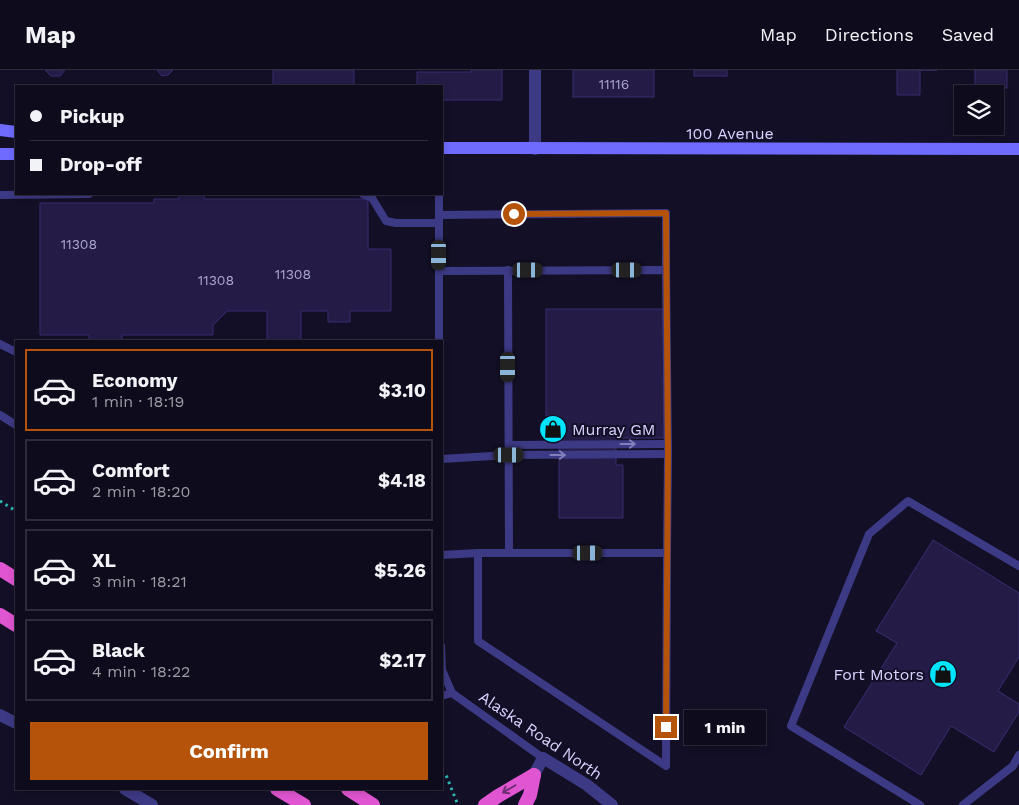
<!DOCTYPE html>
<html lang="en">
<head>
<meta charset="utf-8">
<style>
  :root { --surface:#0e0b1c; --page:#171425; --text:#f1f3f6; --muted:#9b9ba3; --line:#2e2b3b; --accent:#b45309 }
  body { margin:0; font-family:"Work Sans",sans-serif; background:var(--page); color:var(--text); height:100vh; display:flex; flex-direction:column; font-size:19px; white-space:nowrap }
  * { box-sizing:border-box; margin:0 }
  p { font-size:16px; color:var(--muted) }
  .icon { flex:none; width:28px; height:28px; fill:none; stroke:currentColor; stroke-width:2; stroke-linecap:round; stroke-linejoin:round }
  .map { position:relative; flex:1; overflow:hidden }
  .sheet { position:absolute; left:15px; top:270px; width:428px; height:450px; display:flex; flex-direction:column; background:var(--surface); border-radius:0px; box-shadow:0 2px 8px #0003,0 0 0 1px var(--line) }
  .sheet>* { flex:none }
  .banner { position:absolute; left:15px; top:15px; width:428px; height:110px; border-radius:0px; box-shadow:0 2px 8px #0003,0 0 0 1px var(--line); display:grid; align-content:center; height:110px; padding:0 15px; background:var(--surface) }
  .buttons { position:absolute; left:954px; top:15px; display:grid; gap:10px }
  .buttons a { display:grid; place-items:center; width:50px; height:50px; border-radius:0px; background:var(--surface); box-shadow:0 2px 8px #0003,0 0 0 1px var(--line); font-size:25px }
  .end { position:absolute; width:22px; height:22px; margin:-11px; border:6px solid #b45309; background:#fff; box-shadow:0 0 0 2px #fff }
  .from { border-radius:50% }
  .bubble { position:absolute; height:35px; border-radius:0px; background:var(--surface); box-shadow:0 2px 8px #0003,0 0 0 1px var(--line); font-size:16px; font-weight:700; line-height:35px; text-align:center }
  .car { position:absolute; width:15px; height:30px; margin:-15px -8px; border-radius:6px; box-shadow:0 0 4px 1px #0007; background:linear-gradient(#222 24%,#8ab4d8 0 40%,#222 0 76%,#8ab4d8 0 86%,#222 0) }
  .banner b { display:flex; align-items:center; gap:18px; height:48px; font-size:19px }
  .banner b+b { border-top:1px solid var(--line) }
  .banner i { width:12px; height:12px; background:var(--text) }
  ul { padding:9px 0 0; list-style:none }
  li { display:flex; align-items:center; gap:15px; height:82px; margin:0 10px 8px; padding:0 5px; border:2px solid var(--line); border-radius:0px }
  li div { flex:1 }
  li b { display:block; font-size:19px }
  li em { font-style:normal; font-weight:700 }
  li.current { border-color:var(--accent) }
  li>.icon { width:45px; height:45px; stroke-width:1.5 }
  .cta { display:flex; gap:10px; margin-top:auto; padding:10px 15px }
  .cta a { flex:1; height:58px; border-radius:0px; background:var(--accent); color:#fff; font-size:20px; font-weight:700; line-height:58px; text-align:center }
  header { display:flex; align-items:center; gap:30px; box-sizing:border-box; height:70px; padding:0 25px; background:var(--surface); border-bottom:1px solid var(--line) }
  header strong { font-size:24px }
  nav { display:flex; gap:28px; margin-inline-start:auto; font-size:18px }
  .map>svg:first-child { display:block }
  .building { fill:#241b47; stroke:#3b2d73 }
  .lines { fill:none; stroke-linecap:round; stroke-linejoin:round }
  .path { stroke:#2fb8b0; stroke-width:3; stroke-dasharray:2.5 4; stroke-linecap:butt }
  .service { stroke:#3d3a85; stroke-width:8 }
  .minor { stroke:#3d3a85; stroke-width:12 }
  .secondary { stroke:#6f6bff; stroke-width:12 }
  .trunk { stroke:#e055d1; stroke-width:14 }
  .oneway { stroke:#837fbc }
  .oneway2 { stroke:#6f2e73 }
  .route { stroke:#b45309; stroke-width:6 }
  .labels { text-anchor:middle; stroke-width:4; stroke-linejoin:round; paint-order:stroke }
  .number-label { font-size:14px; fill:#aca6d1 }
  .street-label { font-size:16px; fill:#d9d4ff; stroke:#130f26 }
  .poi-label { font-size:16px; fill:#d9d4ff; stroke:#130f26; text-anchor:start }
</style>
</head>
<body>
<header>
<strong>Map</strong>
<nav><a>Map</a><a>Directions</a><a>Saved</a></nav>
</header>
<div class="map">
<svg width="1019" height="735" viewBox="0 0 1019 735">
  <rect width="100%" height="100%" fill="#130f26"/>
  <g class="building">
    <path d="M45,0H65L60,6H51Z"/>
    <path d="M157,0H173L168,5L162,6Z"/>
    <rect x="273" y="0" width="81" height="16"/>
    <path d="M471,0H502V30H441V16H417V2H471Z"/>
    <rect x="573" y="0" width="81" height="27"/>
    <rect x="694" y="0" width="33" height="6"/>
    <path d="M897,0H937H920V25H897Z"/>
    <rect x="975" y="0" width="32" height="18"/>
    <path d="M179,124H204V129H368V179H391V241H350V252H328V241H301V271H267V241H227L213,255V265H122V271H89V265H40V133H154V129H179Z"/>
    <path d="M546,239H663L664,368H616V395H623V448H559V346H546Z"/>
    <path d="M933,470L1019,523V587L998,621L1019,634V642L994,682L951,656L921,705L844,657L897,573L876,561Z"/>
  </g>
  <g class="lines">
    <g class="path">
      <path d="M0,431L16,441"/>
      <path d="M441,702L446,705L458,735"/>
    </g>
    <g class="service">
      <path d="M363,124L372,128L386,151L396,153H439"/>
      <path d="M439,124V271"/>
      <path d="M0,125L89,124"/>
      <path d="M439,145L666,143V200"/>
      <path d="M508,200L509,483"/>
      <path d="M439,201L666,200L668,384L667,483H478L441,485"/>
      <path d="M0,274L16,282"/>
      <path d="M0,345L16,355"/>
      <path d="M509,375L668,374"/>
      <path d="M441,389L509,385L668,384"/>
      <path d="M478,483V571L666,696L667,483"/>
      <path d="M441,576L442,600L452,623L543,688"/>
      <path d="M441,626L452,623"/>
      <path d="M920,735L791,656L869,464L908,431L1019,496"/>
      <path d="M963,735L1013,696L1019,685"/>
    </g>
    <g class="minor">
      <path d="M535,79V0"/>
      <path d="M0,645L16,653"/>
      <path d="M534,705L543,688L587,715L612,735"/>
      <path d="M125,719L152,735"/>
    </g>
    <g class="secondary">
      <path d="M0,60L16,62"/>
      <path d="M441,78L1019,79"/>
      <path d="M0,84H16"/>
    </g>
    <g class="trunk">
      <path d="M0,499L16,509"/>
      <path d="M0,545L16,555"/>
      <path d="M277,719L304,735"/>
      <path d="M348,719L373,735"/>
      <path d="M485,735L498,726L534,705"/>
      <path d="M525,735L530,725L534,705"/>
    </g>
  </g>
  <defs><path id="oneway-shaft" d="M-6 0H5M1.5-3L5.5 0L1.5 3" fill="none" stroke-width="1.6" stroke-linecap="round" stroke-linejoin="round" transform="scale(1.25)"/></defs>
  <g class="oneway">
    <use href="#oneway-shaft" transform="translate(628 374)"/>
    <use href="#oneway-shaft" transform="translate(558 385)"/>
  </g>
  <use class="oneway2" href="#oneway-shaft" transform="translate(509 719) rotate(150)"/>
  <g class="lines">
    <path class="route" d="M514,144L666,143L668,384L666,657"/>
  </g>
  <defs>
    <g id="shop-disc" transform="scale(1.4375)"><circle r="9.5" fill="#00e5ff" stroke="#130f26"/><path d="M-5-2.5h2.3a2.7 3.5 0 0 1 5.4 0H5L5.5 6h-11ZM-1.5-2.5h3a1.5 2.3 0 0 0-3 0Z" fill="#111"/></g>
  </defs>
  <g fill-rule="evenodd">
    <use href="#shop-disc" x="553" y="359"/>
    <use href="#shop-disc" x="943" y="604"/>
  </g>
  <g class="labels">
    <g class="number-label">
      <text x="614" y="19">11116</text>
      <text x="79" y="179">11308</text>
      <text x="293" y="209">11308</text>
      <text x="216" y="215">11308</text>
    </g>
    <g class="street-label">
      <text x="730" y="69">100 Avenue</text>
      <text transform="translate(541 665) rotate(34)" y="6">Alaska Road North</text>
    </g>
    <g class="poi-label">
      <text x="572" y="365">Murray GM</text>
      <text x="924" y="610" text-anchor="end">Fort Motors</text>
    </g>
  </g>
</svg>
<div class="buttons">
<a><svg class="icon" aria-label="layers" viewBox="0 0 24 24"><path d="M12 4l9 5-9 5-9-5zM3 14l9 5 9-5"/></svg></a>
</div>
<i class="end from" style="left:514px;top:144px"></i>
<i class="end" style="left:666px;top:657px"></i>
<div class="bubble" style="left:684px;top:640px;width:82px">1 min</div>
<i class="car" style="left:439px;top:185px;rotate:180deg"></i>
<i class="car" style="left:528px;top:200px;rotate:90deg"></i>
<i class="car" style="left:627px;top:200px;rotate:90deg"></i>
<i class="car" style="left:508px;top:297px;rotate:180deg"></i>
<i class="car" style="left:509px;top:385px;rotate:90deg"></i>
<i class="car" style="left:588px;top:483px;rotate:90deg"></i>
<div class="banner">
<b><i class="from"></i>Pickup</b>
<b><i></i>Drop-off</b>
</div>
<section class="sheet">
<ul>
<li class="current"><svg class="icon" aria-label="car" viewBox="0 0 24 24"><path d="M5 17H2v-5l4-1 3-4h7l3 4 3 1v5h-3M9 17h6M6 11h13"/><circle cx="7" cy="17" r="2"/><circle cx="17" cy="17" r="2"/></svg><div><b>Economy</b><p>1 min · 18:19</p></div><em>$3.10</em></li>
<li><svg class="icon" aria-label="car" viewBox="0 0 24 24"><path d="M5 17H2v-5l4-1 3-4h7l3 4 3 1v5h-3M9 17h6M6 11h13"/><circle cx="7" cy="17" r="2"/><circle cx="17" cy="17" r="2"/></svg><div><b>Comfort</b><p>2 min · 18:20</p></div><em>$4.18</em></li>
<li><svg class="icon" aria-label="car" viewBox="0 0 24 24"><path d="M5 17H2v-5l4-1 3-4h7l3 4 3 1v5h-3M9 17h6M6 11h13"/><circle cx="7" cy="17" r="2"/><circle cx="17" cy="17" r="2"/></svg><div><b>XL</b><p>3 min · 18:21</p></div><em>$5.26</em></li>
<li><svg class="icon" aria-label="car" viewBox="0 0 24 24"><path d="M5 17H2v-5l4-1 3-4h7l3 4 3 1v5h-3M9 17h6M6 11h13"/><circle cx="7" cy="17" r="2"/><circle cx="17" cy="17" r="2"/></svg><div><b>Black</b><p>4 min · 18:22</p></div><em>$2.17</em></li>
</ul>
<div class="cta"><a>Confirm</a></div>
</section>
</div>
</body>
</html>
